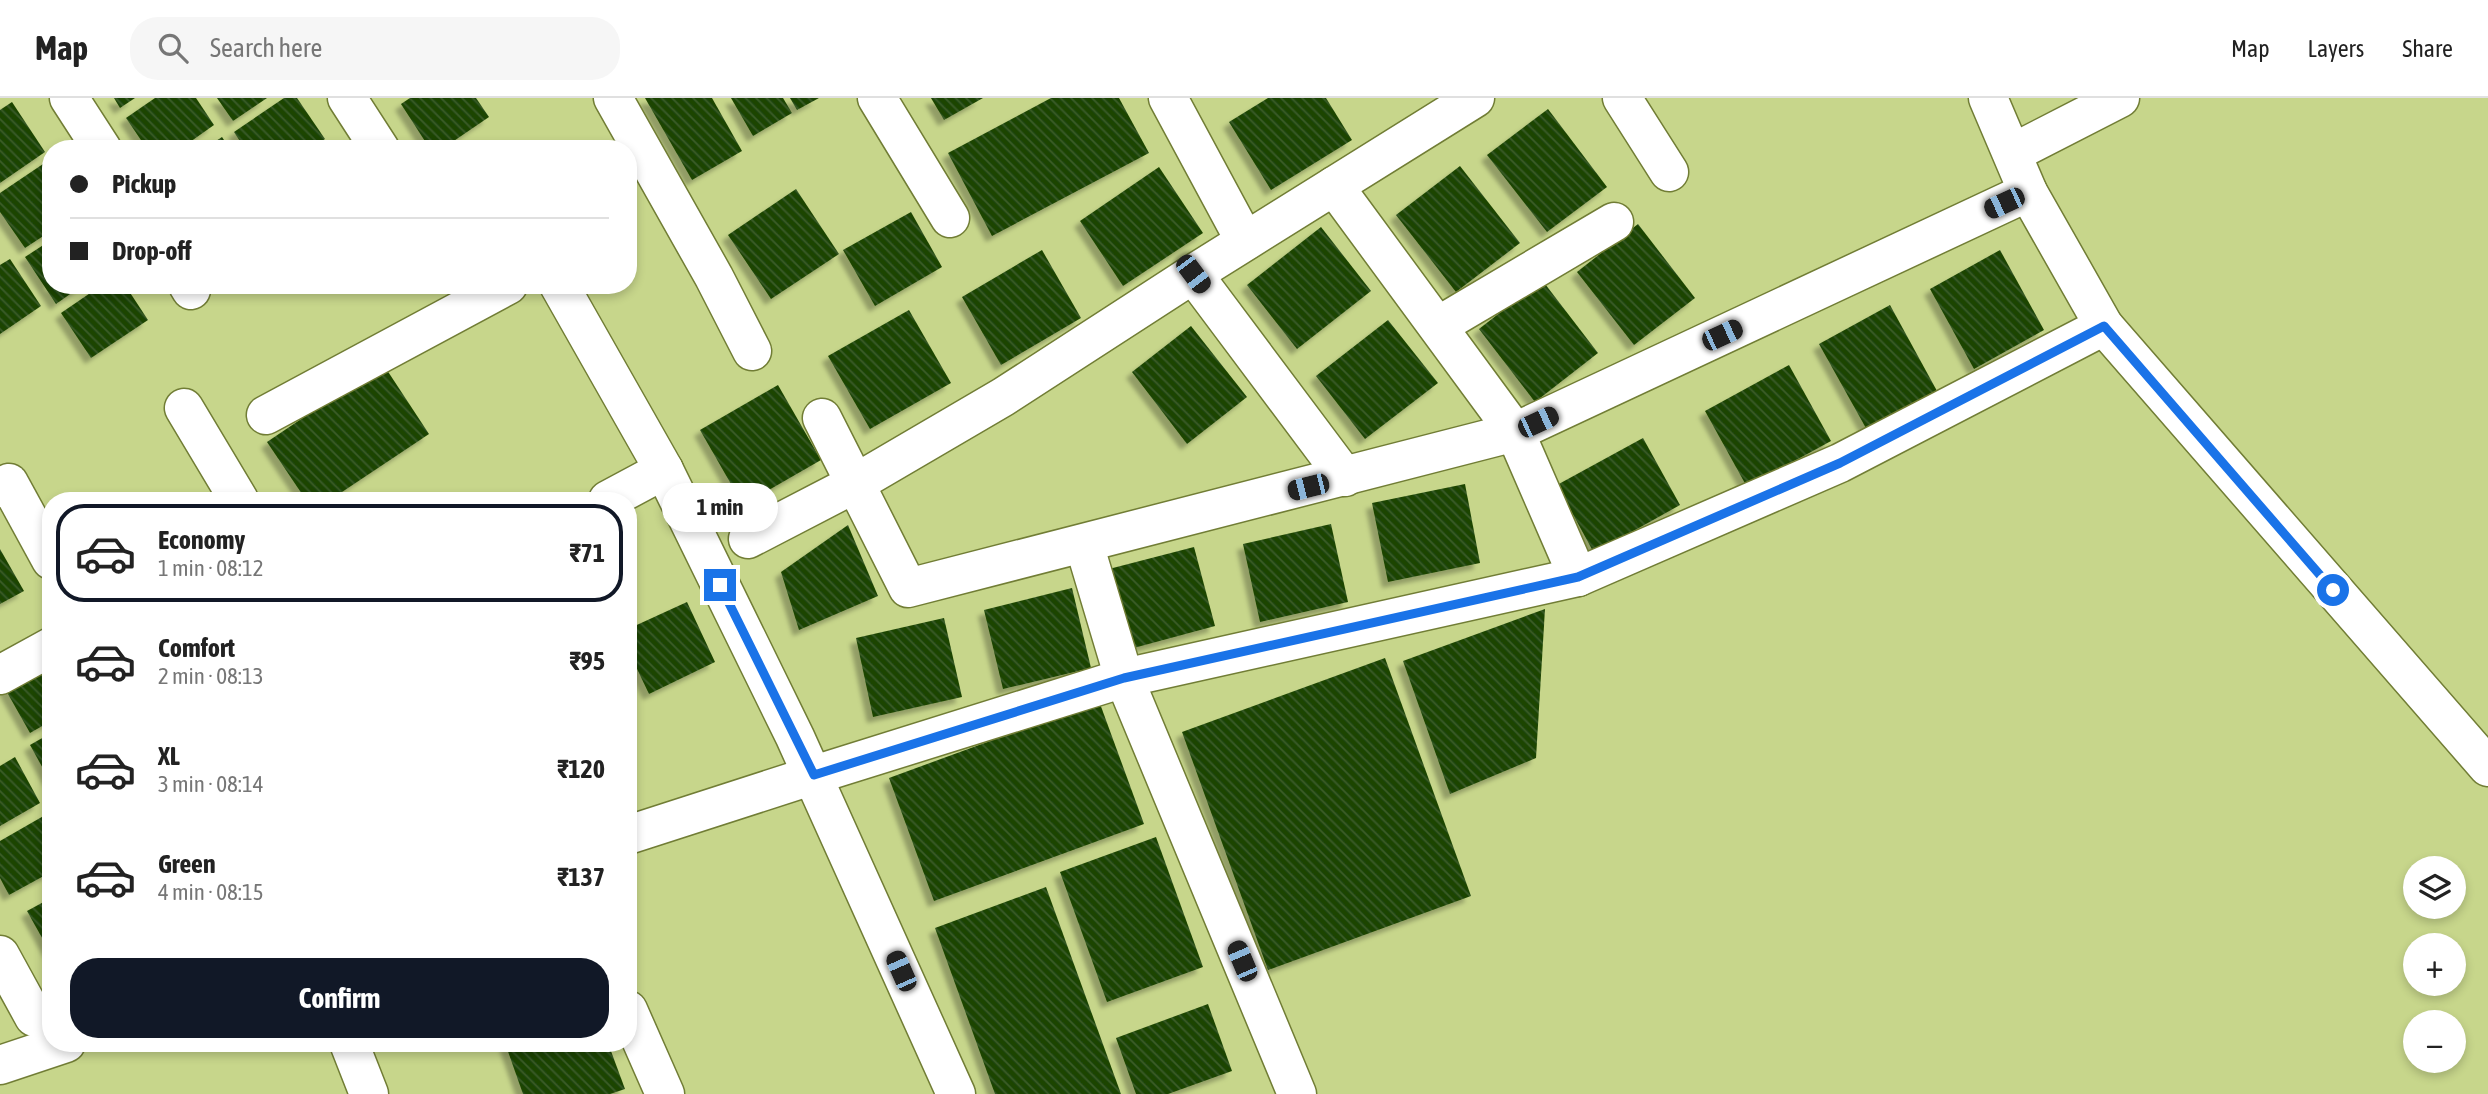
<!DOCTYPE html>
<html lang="en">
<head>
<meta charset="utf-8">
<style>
  :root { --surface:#fff; --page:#f6f6f6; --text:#222; --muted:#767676; --line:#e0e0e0; --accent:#111827 }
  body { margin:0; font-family:"Asap Condensed",sans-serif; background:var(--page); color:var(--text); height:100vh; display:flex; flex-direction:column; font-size:26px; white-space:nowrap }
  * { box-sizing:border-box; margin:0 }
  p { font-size:23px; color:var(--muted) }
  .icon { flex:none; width:38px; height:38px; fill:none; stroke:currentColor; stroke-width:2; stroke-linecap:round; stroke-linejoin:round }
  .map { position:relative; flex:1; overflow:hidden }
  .details { position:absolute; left:42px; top:394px; width:595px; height:560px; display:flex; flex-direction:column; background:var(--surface); border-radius:28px; box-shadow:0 4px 10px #0003 }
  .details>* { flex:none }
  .banner { position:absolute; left:42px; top:42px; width:595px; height:154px; border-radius:28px; box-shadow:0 4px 10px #0003; display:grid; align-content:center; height:154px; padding:0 28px; background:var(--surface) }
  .fabs { position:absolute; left:2403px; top:758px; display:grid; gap:14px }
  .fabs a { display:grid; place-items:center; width:63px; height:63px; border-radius:50%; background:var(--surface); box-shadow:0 4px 10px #0003; font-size:35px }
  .end { position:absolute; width:32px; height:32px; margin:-16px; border:9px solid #1a73e8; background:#fff; box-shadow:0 0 0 4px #fff }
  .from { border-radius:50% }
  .bubble { position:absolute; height:49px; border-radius:24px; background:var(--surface); box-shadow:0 4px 10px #0003; font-size:23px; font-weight:700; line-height:49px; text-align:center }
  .car { position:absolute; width:21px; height:42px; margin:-21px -10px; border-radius:9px; box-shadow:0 0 5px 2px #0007; background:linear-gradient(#222 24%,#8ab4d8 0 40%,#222 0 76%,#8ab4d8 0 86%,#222 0) }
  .banner b { display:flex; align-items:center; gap:24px; height:66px; font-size:26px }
  .banner b+b { border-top:2px solid var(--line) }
  .banner i { width:18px; height:18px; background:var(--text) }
  ul { padding:12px 0 0; list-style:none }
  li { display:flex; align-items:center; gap:21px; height:98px; margin:0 14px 10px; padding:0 14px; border:4px solid transparent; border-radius:28px }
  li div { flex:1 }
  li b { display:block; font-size:26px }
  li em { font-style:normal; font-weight:700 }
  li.selected { border-color:var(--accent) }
  li>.icon { width:63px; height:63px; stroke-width:1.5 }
  .action { display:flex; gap:14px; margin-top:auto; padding:14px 28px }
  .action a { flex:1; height:80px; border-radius:28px; background:var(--accent); color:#fff; font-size:28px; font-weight:700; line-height:80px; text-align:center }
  header { display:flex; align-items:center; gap:42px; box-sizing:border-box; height:98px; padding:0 35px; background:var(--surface); border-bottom:2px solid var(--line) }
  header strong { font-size:33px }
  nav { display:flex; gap:38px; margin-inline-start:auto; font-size:24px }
  .search { width:490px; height:63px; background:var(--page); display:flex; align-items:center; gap:18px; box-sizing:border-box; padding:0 24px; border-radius:28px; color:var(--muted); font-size:26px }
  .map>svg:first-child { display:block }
  .building { fill:url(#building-back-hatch); filter:url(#shadow) }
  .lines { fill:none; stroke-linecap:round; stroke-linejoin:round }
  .minor-casing { stroke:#717d35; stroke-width:41 }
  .minor { stroke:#fff; stroke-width:38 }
  .route { stroke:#1a73e8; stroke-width:9 }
</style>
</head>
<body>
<header>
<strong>Map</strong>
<div class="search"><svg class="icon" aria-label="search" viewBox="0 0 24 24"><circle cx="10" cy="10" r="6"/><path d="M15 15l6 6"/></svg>Search here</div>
<nav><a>Map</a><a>Layers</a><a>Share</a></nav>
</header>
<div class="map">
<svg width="2488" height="996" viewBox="0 0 2488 996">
  <defs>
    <pattern id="building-back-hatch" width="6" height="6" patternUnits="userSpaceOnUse" patternTransform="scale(1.75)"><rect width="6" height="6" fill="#1c4406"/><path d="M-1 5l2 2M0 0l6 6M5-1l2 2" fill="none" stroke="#3b5c28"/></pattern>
    <filter id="shadow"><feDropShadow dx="-6" dy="6" stdDeviation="2" flood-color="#0004"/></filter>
  </defs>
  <rect width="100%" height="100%" fill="#c7d68b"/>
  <g class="building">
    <path d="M114,0H135L120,10Z"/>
    <path d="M155,0H196L214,27L180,51H147L126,20Z"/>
    <path d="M217,0H267L233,23Z"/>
    <path d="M284,0H297L325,41L311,51H245L234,34Z"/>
    <path d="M410,0H476L489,19L442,51H430L401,6Z"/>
    <path d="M645,0H712L742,53L692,82Z"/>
    <path d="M731,0H783L792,15L753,38Z"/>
    <path d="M790,0H819L797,12Z"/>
    <path d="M931,0H983L944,22Z"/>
    <path d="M1051,0H1119L1149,55L992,138L948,55Z"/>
    <path d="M1268,0H1326L1352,42L1271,92L1229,24Z"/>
    <path d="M12,4L45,54L0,85V12Z"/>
    <path d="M1548,11L1607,89L1547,134L1487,57Z"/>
    <path d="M222,39L230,51H204Z"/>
    <path d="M49,62L51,133L25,150L0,114V95Z"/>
    <path d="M1460,68L1520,145L1456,194L1396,117Z"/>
    <path d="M1159,69L1203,135L1123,188L1080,123Z"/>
    <path d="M796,91L839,156L771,201L728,137Z"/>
    <path d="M911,114L942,169L875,208L843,152Z"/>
    <path d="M1638,126L1695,200L1634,247L1577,174Z"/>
    <path d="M1321,129L1371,193L1297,251L1247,187Z"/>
    <path d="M51,142V187H83L56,206L25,159Z"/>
    <path d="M1042,152L1081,220L1001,267L962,199Z"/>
    <path d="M2000,152L2044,232L1974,271L1930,191Z"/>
    <path d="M10,161L41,208L0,236V167Z"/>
    <path d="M1542,182L1598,255L1535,304L1479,231Z"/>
    <path d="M102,187H125L148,222L91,260L61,215Z"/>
    <path d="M1890,207L1937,293L1867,332L1819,246Z"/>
    <path d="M909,212L951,285L870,331L828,258Z"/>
    <path d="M1388,222L1438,285L1365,341L1316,278Z"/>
    <path d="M1191,228L1247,299L1187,346L1132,274Z"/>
    <path d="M383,266L429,336L330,402H306L267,344Z"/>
    <path d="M1789,267L1831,343L1747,389L1705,313Z"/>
    <path d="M778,287L821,362L743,407L700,332Z"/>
    <path d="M1643,340L1680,407L1594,455L1557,387Z"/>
    <path d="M1465,386L1480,465L1388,484L1372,405Z"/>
    <path d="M1331,426L1348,504L1260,524L1243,446Z"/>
    <path d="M848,427L878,498L799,532L781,474Z"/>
    <path d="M1194,449L1215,528L1130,551L1109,471Z"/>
    <path d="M0,451L24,493L0,506Z"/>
    <path d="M1072,490L1091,570L1003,591L984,512Z"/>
    <path d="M687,504L715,564L649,596L628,552V531Z"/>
    <path d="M1545,511L1536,660L1450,696L1403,563Z"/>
    <path d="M944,520L962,599L873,619L856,540Z"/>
    <path d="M1385,560L1471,798L1268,872L1182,634Z"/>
    <path d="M51,564V623L30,635L4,589Z"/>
    <path d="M1099,603L1144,726L934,803L889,680Z"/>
    <path d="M51,635V685L30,647Z"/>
    <path d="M15,659L40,705L0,728V668Z"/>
    <path d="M47,716L51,723V774L9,797L0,780V743Z"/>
    <path d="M1156,739L1203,869L1107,904L1060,774Z"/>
    <path d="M1046,789L1121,996H995L935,830Z"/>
    <path d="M51,800V856L27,813Z"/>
    <path d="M1208,906L1232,973L1168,996H1136L1116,940Z"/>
    <path d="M505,945H608L625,991L610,996H523Z"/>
  </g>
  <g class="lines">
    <g class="minor-casing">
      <g id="minor">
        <path d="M69,0L102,51"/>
        <path d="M347,0L380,51"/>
        <path d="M613,0L714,179L752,253"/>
        <path d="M877,0L950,120"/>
        <path d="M1168,0L1245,143"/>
        <path d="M1622,0L1669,74"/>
        <path d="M1988,0L2028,94L2104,228L2488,669"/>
        <path d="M2013,55L2120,0"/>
        <path d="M1334,88L1515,334L1578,479"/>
        <path d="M1193,176L1345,379"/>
        <path d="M188,187L191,192"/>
        <path d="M559,187L664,372L795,639L956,996"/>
        <path d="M1438,228L1614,124"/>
        <path d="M184,310L239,402"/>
        <path d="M266,317L508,187"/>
        <path d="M822,320L908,490L1515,334L2028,94"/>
        <path d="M9,385L51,462"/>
        <path d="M608,402L664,372"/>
        <path d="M748,441L856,385L1003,299L1193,176L1475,0"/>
        <path d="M1084,446L1124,580L1297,996"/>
        <path d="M0,577L51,549"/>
        <path d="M628,737L814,677L1124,580L1578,479L1840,365L2104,228"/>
        <path d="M0,857L34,919"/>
        <path d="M628,912L665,996"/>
        <path d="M349,945L369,996"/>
        <path d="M0,967L66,945"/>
      </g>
    </g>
    <use href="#minor" class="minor"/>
  </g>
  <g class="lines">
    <path class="route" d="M720,487L814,677L1124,580L1578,479L1840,365L2104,228L2333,492"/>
  </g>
</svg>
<div class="fabs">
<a><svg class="icon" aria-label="layers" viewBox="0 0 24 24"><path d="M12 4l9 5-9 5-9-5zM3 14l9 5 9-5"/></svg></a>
<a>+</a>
<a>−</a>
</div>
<i class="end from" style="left:2333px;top:492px"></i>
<i class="end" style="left:720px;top:487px"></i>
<div class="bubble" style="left:662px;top:385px;width:116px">1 min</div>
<i class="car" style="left:2004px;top:105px;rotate:245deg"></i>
<i class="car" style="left:1193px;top:176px;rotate:143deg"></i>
<i class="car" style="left:1722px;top:237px;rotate:65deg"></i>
<i class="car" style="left:1538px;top:324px;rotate:65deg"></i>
<i class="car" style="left:1308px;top:389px;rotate:256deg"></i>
<i class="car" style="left:1242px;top:863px;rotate:337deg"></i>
<i class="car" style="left:901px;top:873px;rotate:336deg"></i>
<div class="banner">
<b><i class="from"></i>Pickup</b>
<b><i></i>Drop-off</b>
</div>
<section class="details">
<ul>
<li class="selected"><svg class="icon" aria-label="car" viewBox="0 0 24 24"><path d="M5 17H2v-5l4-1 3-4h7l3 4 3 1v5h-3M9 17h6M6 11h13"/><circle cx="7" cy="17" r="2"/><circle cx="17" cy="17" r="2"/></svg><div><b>Economy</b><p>1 min · 08:12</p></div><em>₹71</em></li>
<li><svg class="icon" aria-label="car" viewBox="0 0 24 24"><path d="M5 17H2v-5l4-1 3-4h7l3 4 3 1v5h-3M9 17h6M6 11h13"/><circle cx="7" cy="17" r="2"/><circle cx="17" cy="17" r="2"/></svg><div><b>Comfort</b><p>2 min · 08:13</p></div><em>₹95</em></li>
<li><svg class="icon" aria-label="car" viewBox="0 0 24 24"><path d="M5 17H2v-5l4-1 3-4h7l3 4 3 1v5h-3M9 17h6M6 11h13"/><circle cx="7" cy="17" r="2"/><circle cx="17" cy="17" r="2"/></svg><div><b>XL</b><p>3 min · 08:14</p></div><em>₹120</em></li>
<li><svg class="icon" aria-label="car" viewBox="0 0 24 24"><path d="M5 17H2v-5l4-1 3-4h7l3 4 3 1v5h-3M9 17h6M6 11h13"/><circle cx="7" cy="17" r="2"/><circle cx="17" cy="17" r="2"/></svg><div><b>Green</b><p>4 min · 08:15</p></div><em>₹137</em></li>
</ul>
<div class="action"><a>Confirm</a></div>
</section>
</div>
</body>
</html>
